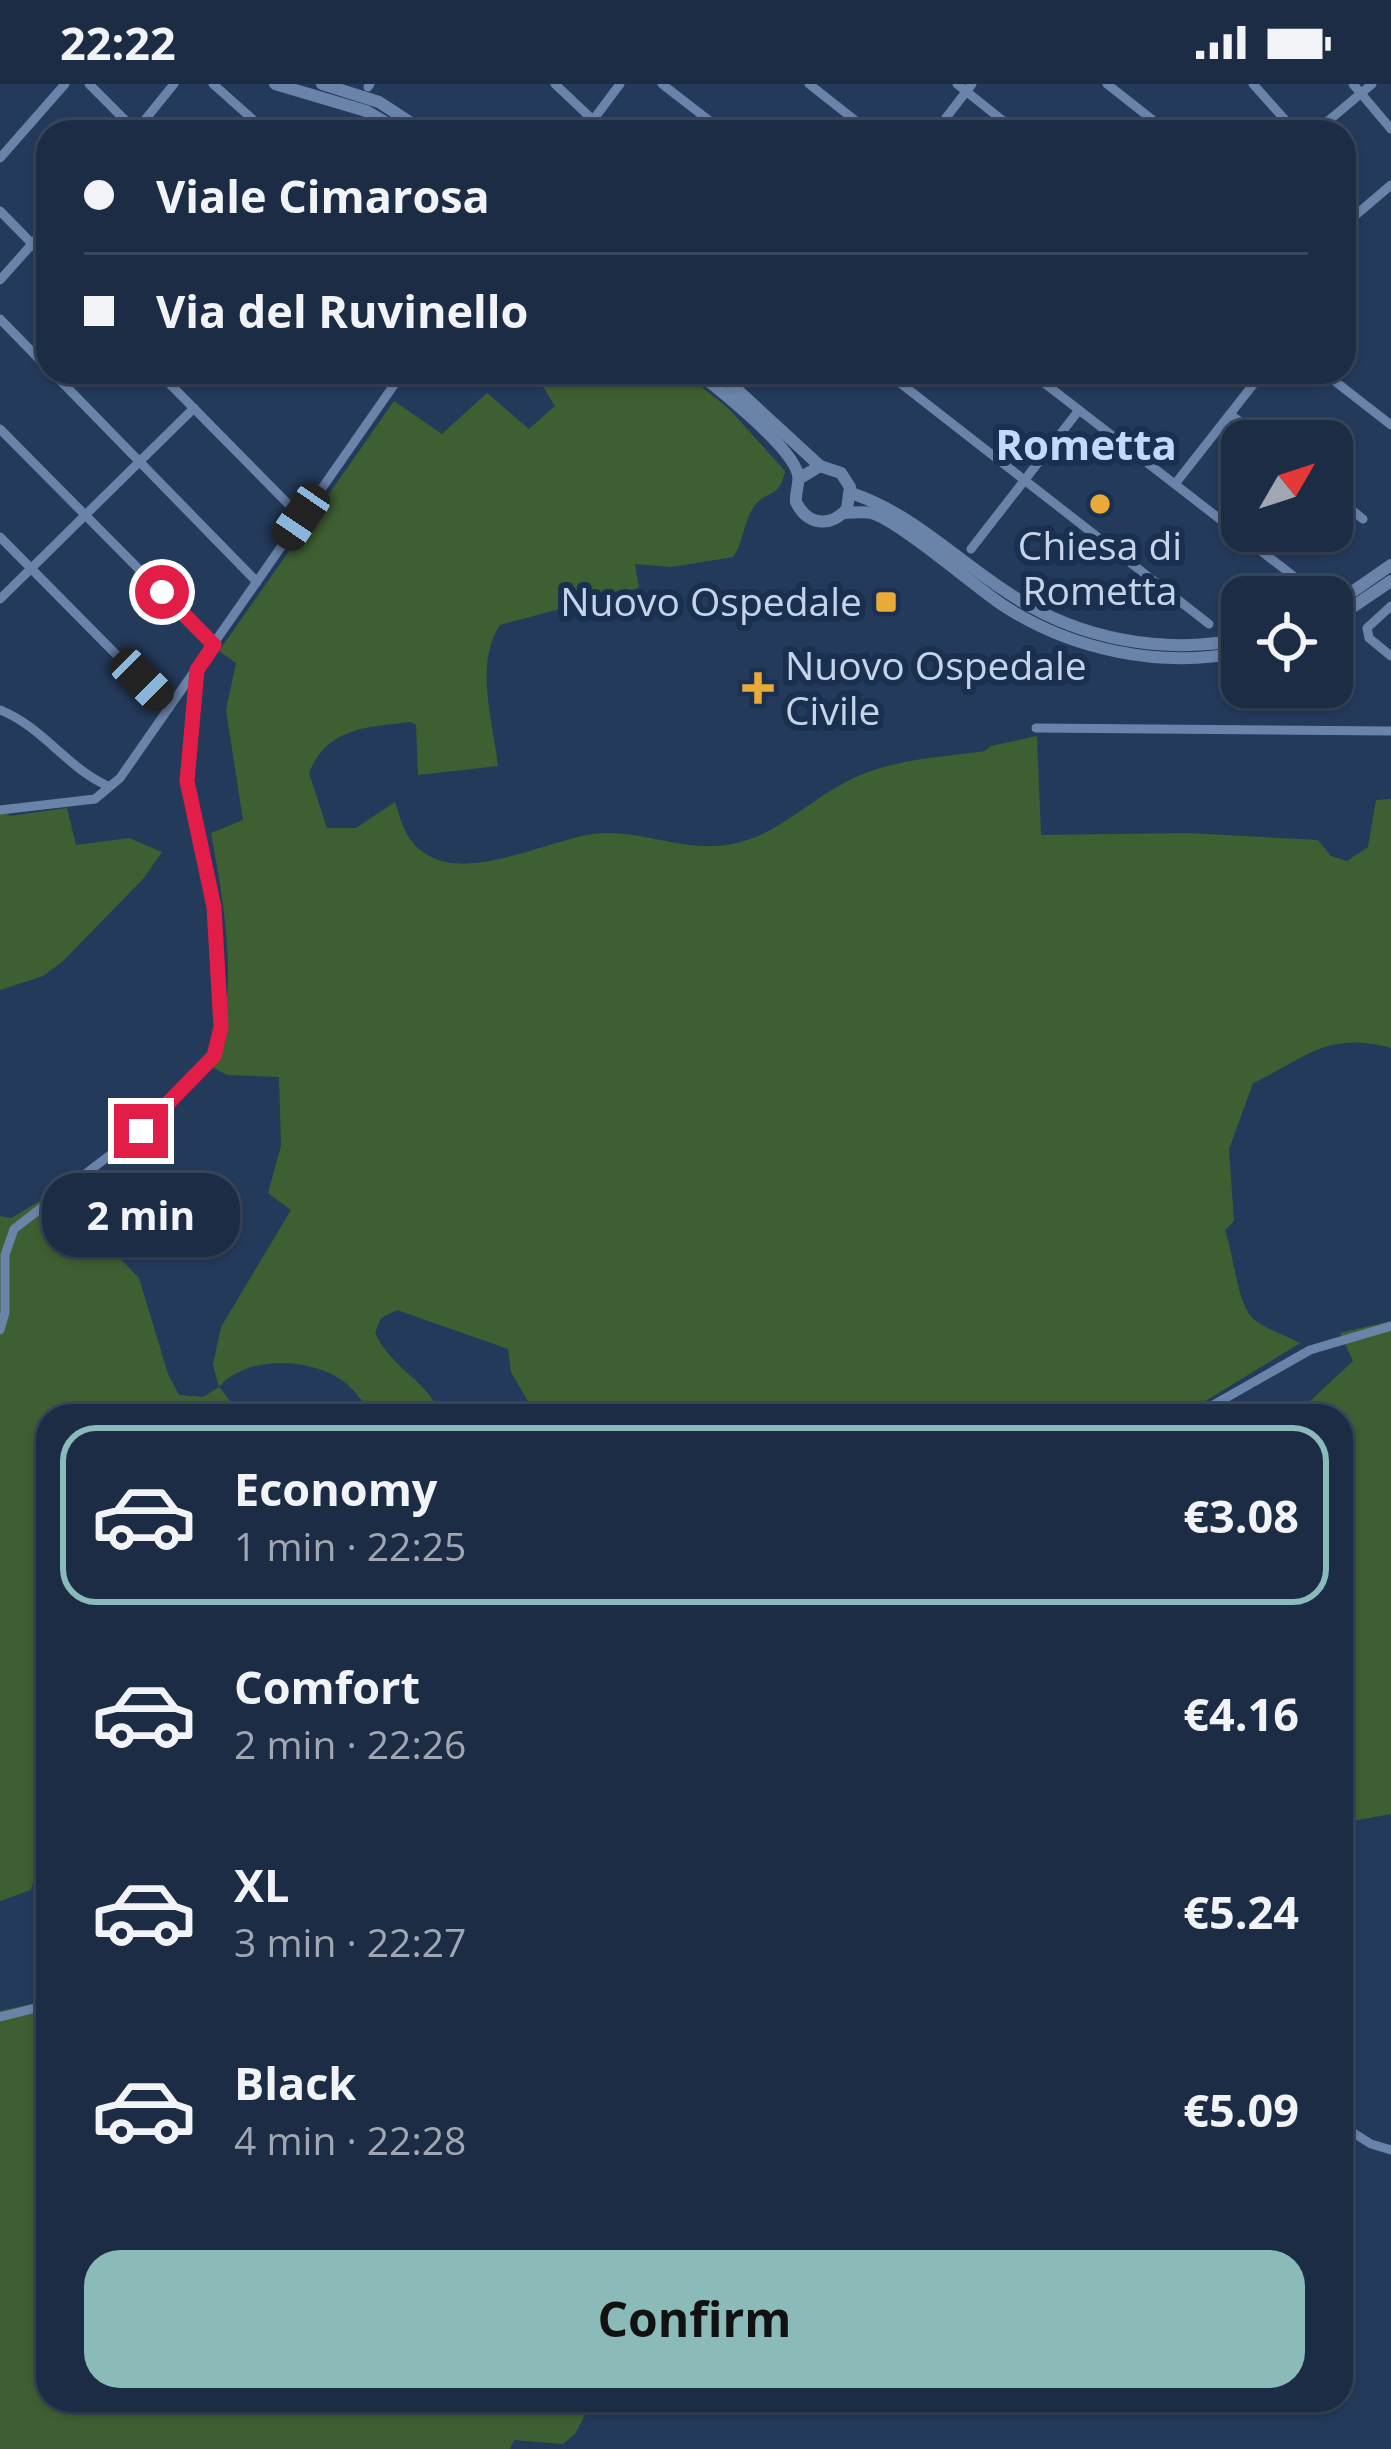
<!DOCTYPE html>
<html lang="en">
<head>
<meta charset="utf-8">
<style>
  :root { --surface:#1b2c44; --page:#28384f; --text:#f1f3f6; --muted:#a0a7b2; --line:#39485d; --accent:#8bbbb9 }
  body { margin:0; font-family:"Open Sans",sans-serif; background:var(--page); color:var(--text); height:100vh; display:flex; flex-direction:column; font-size:45px; white-space:nowrap }
  * { box-sizing:border-box; margin:0 }
  p { font-size:39px; color:var(--muted) }
  .icon { flex:none; width:66px; height:66px; fill:none; stroke:currentColor; stroke-width:2; stroke-linecap:round; stroke-linejoin:round }
  .map { position:relative; flex:1; overflow:hidden }
  .drawer { position:absolute; left:36px; top:1320px; width:1317px; height:1008px; display:flex; flex-direction:column; background:var(--surface); border-radius:36px; box-shadow:0 3px 9px #0004,0 0 0 3px var(--line) }
  .drawer>* { flex:none }
  .top-card { position:absolute; left:36px; top:36px; width:1320px; height:264px; border-radius:36px; box-shadow:0 3px 9px #0004,0 0 0 3px var(--line); display:grid; align-content:center; height:264px; padding:0 48px; background:var(--surface) }
  .needle { width:78px; rotate:51deg }
  .fabs { position:absolute; left:1221px; top:336px; display:grid; gap:24px }
  .fabs a { display:grid; place-items:center; width:132px; height:132px; border-radius:24px; background:var(--surface); box-shadow:0 3px 9px #0004,0 0 0 3px var(--line); font-size:60px }
  .end { position:absolute; width:54px; height:54px; margin:-27px; border:15px solid #e11d48; background:#fff; box-shadow:0 0 0 6px #fff }
  .from { border-radius:50% }
  .bubble { position:absolute; height:84px; border-radius:36px; background:var(--surface); box-shadow:0 3px 9px #0004,0 0 0 3px var(--line); font-size:39px; font-weight:700; line-height:84px; text-align:center }
  .car { position:absolute; width:36px; height:72px; margin:-36px -18px; border-radius:15px; box-shadow:0 0 9px 3px #0007; background:linear-gradient(#222 24%,#8ab4d8 0 40%,#222 0 76%,#8ab4d8 0 86%,#222 0) }
  .top-card b { display:flex; align-items:center; gap:42px; height:114px; font-size:45px }
  .top-card b+b { border-top:3px solid var(--line) }
  .top-card i { width:30px; height:30px; background:var(--text) }
  ul { padding:21px 0 0; list-style:none }
  li { display:flex; align-items:center; gap:36px; height:180px; margin:0 24px 18px; padding:0 24px; border:6px solid transparent; border-radius:36px }
  li div { flex:1 }
  li b { display:block; font-size:45px }
  li em { font-style:normal; font-weight:700 }
  li.current { border-color:var(--accent) }
  li>.icon { width:108px; height:108px; stroke-width:1.5 }
  .action { display:flex; gap:24px; margin-top:auto; padding:24px 48px }
  .action a { flex:1; height:138px; border-radius:36px; background:var(--accent); color:#111; font-size:48px; font-weight:700; line-height:138px; text-align:center }
  .status { display:flex; justify-content:space-between; align-items:center; height:84px; padding:0 60px; background:var(--surface); direction:ltr }
  .status svg { height:33px; fill:currentColor }
  .map>svg:first-child { display:block }
  .green { fill:#3e5f32 }
  .lines { fill:none; stroke-linecap:round; stroke-linejoin:round }
  .minor { stroke:#6a83a9; stroke-width:9 }
  .secondary { stroke:#6a83a9; stroke-width:12 }
  .route { stroke:#e11d48; stroke-width:15 }
  .poi-dot { fill:#eaaa38; stroke:#1a3050; stroke-width:4.5 }
  .labels { text-anchor:middle; stroke-width:12; stroke-linejoin:round; paint-order:stroke }
  .poi-label { font-size:39px; fill:#c6d4e9; stroke:#1a3050 }
  .neighbourhood-label { font-size:42px; font-weight:bold; fill:#c2d9f9; stroke:#1a3050 }
</style>
</head>
<body>
<div class="status"><b>22:22</b><svg viewBox="0 0 49 12"><path d="M0 12V9h3v3zM5 12V6h3v6zM10 12V3h3v9zM15 12V0h3v12zM26 1h20v11H26zM47 4h2v5h-2z"/></svg></div>
<div class="map">
<svg width="1391" height="2365" viewBox="0 0 1391 2365">
  <rect width="100%" height="100%" fill="#243a5b"/>
  <g class="green">
    <path d="M534,288H683L729,325L785,387C780,416 765,405 753,424C743,439 744,458 733,473L671,483L635,480L639,504L500,541C474,579 493,638 498,682L418,691L416,641L411,638C365,643 327,644 309,689L327,744H356L395,718C399,729 402,742 408,752C449,816 552,749 606,749C654,749 690,771 741,758C777,749 811,716 844,699C888,675 936,674 985,667L991,662L1037,652L1041,751L1188,749L1318,756L1331,772L1347,777L1368,763L1376,716L1391,715V964C1327,947 1308,973 1253,999L1229,1065L1234,1137L1225,1146C1234,1171 1237,1224 1256,1237C1269,1246 1286,1252 1300,1259L1181,1332L1160,1328L1156,1332H531L533,1326L511,1288L508,1265L397,1226L381,1234L375,1249C391,1284 427,1296 442,1332H375C364,1320 355,1306 343,1297C310,1273 246,1271 219,1303L242,1332H48V1706L43,1764L31,1806L0,1817V1132L11,1134L69,1100L105,1159L139,1194L168,1290L179,1311L203,1313L219,1303L213,1281L221,1243L291,1126L268,1109L281,1062L279,993L227,991L205,979C246,929 222,810 211,749L243,736L226,626L236,579L219,567L394,317L442,350L487,309L529,345L555,322Z"/>
    <path d="M0,723L10,732L67,724L76,761L129,754L162,768L143,795L63,877L43,892L0,906Z"/>
    <path d="M1391,1237V1730L1347,1738L1341,1735V1332H1286L1309,1318L1353,1277L1340,1249Z"/>
    <path d="M48,1916V2316H593L575,2350L563,2360L514,2356L510,2365H0V1927Z"/>
  </g>
  <g class="lines">
    <g class="minor">
      <path d="M89,0L136,47"/>
      <path d="M213,0L267,48"/>
      <path d="M555,0L593,36"/>
      <path d="M662,0L724,48"/>
      <path d="M809,0L870,48"/>
      <path d="M957,0L1017,48"/>
      <path d="M1107,0L1168,48"/>
      <path d="M1253,0L1296,48"/>
      <path d="M1353,0L1391,45"/>
      <path d="M368,3L370,0"/>
      <path d="M135,48L174,0"/>
      <path d="M584,48L620,0"/>
      <path d="M935,48L972,0"/>
      <path d="M1315,48L1372,0"/>
      <path d="M0,74L65,0"/>
      <path d="M0,127L48,176"/>
      <path d="M1344,141L1391,101"/>
      <path d="M1344,188V190"/>
      <path d="M0,196L48,142"/>
      <path d="M0,235L48,284"/>
      <path d="M52,288L257,498"/>
      <path d="M158,288L301,433"/>
      <path d="M886,288L1209,540"/>
      <path d="M1030,288L1314,508"/>
      <path d="M1323,288L1391,341"/>
      <path d="M1230,330L1265,357"/>
      <path d="M0,345L214,561"/>
      <path d="M1175,400L1263,288"/>
      <path d="M1332,410L1363,435"/>
      <path d="M0,453L169,624"/>
      <path d="M971,465L1079,326"/>
      <path d="M0,515L194,324"/>
      <path d="M1391,522L1367,544L1369,554L1391,572"/>
      <path d="M0,626C43,643 67,684 108,702"/>
      <path d="M1036,644L1391,647"/>
      <path d="M0,726L95,715L120,694L403,288"/>
      <path d="M0,1246L5,1229V1171L14,1145L141,1047L214,972L221,943L214,823L187,697L197,586"/>
      <path d="M1194,1332L1310,1266L1391,1242"/>
      <path d="M0,1933L48,1921"/>
      <path d="M1341,2041L1371,2060L1391,2066"/>
    </g>
    <g class="secondary">
      <path d="M275,0L366,27L402,48"/>
      <path d="M322,0L379,18L425,48"/>
      <path d="M697,288C720,306 793,364 798,391C800,398 795,409 796,418C807,441 830,444 847,425L850,403L841,389L820,382L800,394"/>
      <path d="M718,288L820,382"/>
      <path d="M851,409C914,430 957,477 1013,512C1080,555 1163,571 1242,555"/>
      <path d="M844,429C853,429 863,427 871,429C898,436 973,501 1001,520C1070,566 1161,585 1242,568"/>
      <path d="M1332,522L1391,481"/>
      <path d="M1332,537L1391,497"/>
    </g>
  </g>
  <g class="lines">
    <path class="route" d="M141,1047L214,972L221,943L214,823L187,697L197,586L214,561L162,508"/>
  </g>
  <g class="poi-dot">
    <circle cx="1100" cy="420" r="12"/>
    <rect x="874" y="506" width="24" height="24" rx="6"/>
    <path d="M752 586h12v12h12v12h-12v12h-12v-12h-12v-12h12z"/>
  </g>
  <g class="labels">
    <g class="poi-label">
      <text x="1100" y="476">Chiesa di<tspan x="1100" dy="45">Rometta</tspan></text>
      <text x="862" y="532" text-anchor="end">Nuovo Ospedale</text>
      <text x="785" y="596" text-anchor="start">Nuovo Ospedale<tspan x="785" dy="45">Civile</tspan></text>
    </g>
    <g class="neighbourhood-label">
      <text x="1086" y="376">Rometta</text>
    </g>
  </g>
</svg>
<div class="fabs">
<a><svg class="needle" viewBox="-14 -14 28 28"><path d="M0-13l5 13h-10z" fill="#e53935"/><path d="M0 13l5-13h-10z" fill="#a0a7b2"/></svg></a>
<a><svg class="icon" aria-label="locate" viewBox="0 0 24 24"><circle cx="12" cy="12" r="6"/><path d="M12 2v4M12 18v4M2 12h4M18 12h4"/></svg></a>
</div>
<i class="end from" style="left:162px;top:508px"></i>
<i class="end" style="left:141px;top:1047px"></i>
<div class="bubble" style="left:42px;top:1089px;width:198px">2 min</div>
<i class="car" style="left:301px;top:433px;rotate:214deg"></i>
<i class="car" style="left:142px;top:596px;rotate:135deg"></i>
<div class="top-card">
<b><i class="from"></i>Viale Cimarosa</b>
<b><i></i>Via del Ruvinello</b>
</div>
<section class="drawer">
<ul>
<li class="current"><svg class="icon" aria-label="car" viewBox="0 0 24 24"><path d="M5 17H2v-5l4-1 3-4h7l3 4 3 1v5h-3M9 17h6M6 11h13"/><circle cx="7" cy="17" r="2"/><circle cx="17" cy="17" r="2"/></svg><div><b>Economy</b><p>1 min · 22:25</p></div><em>€3.08</em></li>
<li><svg class="icon" aria-label="car" viewBox="0 0 24 24"><path d="M5 17H2v-5l4-1 3-4h7l3 4 3 1v5h-3M9 17h6M6 11h13"/><circle cx="7" cy="17" r="2"/><circle cx="17" cy="17" r="2"/></svg><div><b>Comfort</b><p>2 min · 22:26</p></div><em>€4.16</em></li>
<li><svg class="icon" aria-label="car" viewBox="0 0 24 24"><path d="M5 17H2v-5l4-1 3-4h7l3 4 3 1v5h-3M9 17h6M6 11h13"/><circle cx="7" cy="17" r="2"/><circle cx="17" cy="17" r="2"/></svg><div><b>XL</b><p>3 min · 22:27</p></div><em>€5.24</em></li>
<li><svg class="icon" aria-label="car" viewBox="0 0 24 24"><path d="M5 17H2v-5l4-1 3-4h7l3 4 3 1v5h-3M9 17h6M6 11h13"/><circle cx="7" cy="17" r="2"/><circle cx="17" cy="17" r="2"/></svg><div><b>Black</b><p>4 min · 22:28</p></div><em>€5.09</em></li>
</ul>
<div class="action"><a>Confirm</a></div>
</section>
</div>
</body>
</html>
